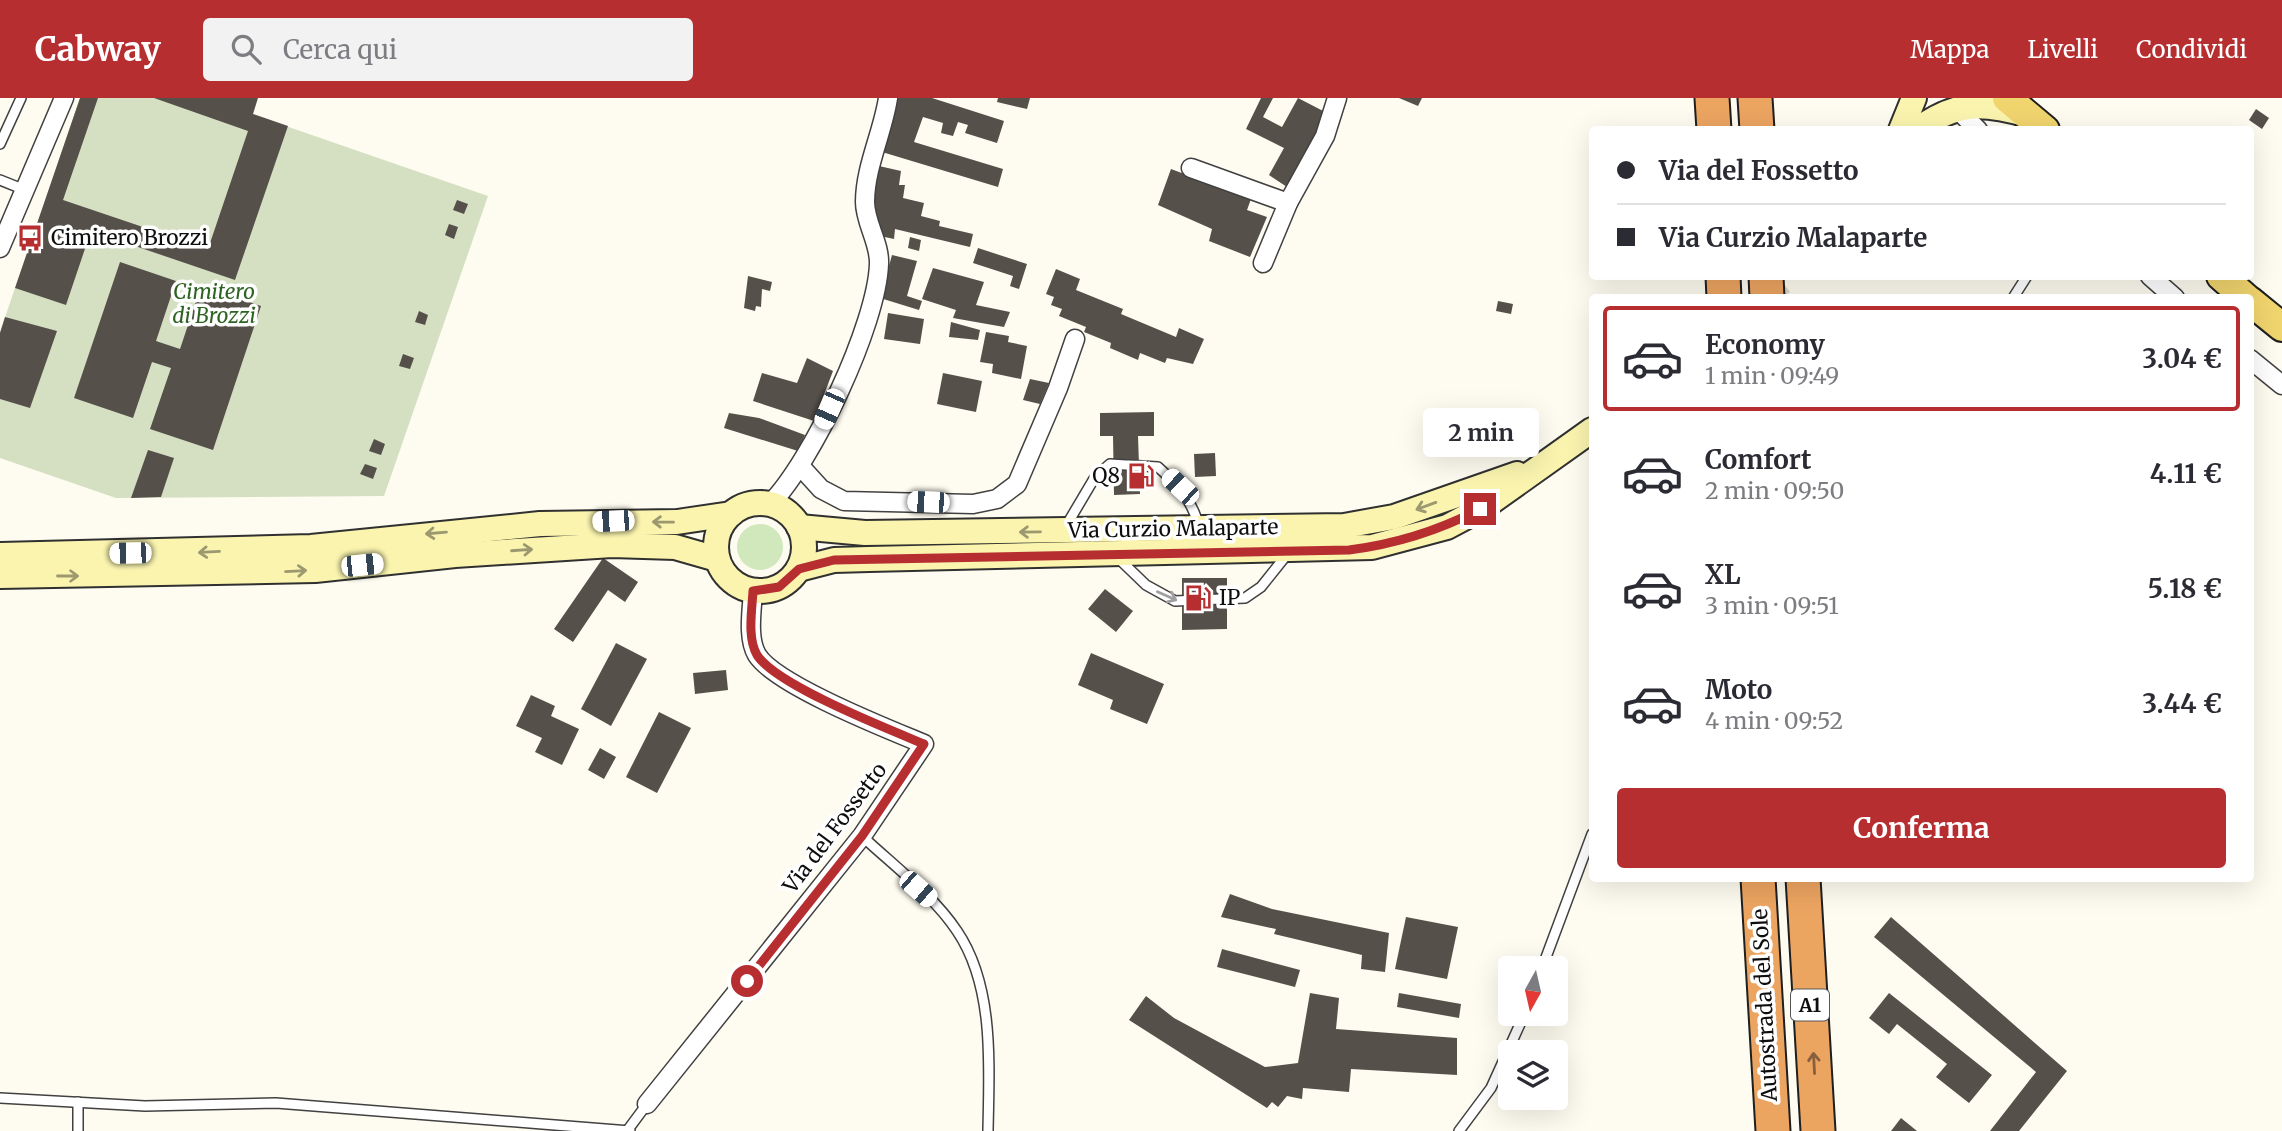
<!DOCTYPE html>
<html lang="it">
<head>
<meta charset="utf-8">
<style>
  :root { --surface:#fff; --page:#f2f2f3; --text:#2b2b33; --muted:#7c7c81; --line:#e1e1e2; --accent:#b72e31 }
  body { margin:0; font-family:Merriweather,serif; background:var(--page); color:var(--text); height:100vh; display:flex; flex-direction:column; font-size:26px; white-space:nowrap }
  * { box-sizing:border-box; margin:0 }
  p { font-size:23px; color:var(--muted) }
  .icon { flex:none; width:38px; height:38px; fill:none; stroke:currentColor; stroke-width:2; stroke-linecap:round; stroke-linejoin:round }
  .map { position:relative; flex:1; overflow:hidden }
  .panel { position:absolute; left:1589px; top:196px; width:665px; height:588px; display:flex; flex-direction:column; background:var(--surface); border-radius:7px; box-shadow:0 7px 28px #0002 }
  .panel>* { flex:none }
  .guide { position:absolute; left:1589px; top:28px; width:665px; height:154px; border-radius:7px; box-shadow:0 7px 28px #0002; display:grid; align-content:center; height:154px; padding:0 28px; background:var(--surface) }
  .needle { width:46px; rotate:188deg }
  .fabs { position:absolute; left:1498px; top:858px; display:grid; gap:14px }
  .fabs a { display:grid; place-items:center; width:70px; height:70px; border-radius:7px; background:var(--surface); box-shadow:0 7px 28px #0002; font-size:35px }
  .end { position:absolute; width:32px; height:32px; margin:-16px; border:9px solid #b72e31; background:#fff; box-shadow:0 0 0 4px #fff }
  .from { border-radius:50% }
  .bubble { position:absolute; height:49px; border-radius:7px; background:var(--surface); box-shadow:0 7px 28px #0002; font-size:23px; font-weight:700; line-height:49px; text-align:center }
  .car { position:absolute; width:21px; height:42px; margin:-21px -10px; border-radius:9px; box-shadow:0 0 5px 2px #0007; background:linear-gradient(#fff 24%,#345 0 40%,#fff 0 76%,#345 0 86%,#fff 0) }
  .guide b { display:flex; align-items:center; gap:24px; height:66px; font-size:26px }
  .guide b+b { border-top:2px solid var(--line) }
  .guide i { width:18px; height:18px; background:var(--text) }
  ul { padding:12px 0 0; list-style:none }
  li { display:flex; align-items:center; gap:21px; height:105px; margin:0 14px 10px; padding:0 14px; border:4px solid transparent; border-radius:7px }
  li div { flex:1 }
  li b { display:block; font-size:26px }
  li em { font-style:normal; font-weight:700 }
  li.active { border-color:var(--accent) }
  li>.icon { width:63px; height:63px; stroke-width:1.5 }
  .primary-button { display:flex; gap:14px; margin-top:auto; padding:14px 28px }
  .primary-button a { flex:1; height:80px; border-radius:7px; background:var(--accent); color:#fff; font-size:28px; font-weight:700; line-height:80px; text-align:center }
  header { display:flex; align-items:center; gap:42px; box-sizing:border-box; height:98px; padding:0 35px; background:var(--accent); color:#fff }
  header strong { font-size:33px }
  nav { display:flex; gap:38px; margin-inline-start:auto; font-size:24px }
  .search { width:490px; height:63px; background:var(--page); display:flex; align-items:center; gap:18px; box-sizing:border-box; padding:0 24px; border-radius:7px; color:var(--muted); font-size:26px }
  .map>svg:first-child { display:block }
  .green { fill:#d1e7bc }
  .cemetery { fill:#d5dfc2 }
  .building { fill:#56504b }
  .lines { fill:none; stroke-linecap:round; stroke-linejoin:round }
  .secondary-tunnel { stroke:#dad8ce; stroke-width:24; stroke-dasharray:24 12; stroke-linecap:butt }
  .lane-casing { stroke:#414141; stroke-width:12 }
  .street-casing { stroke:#414141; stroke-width:21 }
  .secondary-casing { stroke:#303030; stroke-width:28 }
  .primary-casing { stroke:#1f1f1f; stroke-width:32 }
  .highway-casing { stroke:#1f1f1f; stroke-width:37 }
  .lane { stroke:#fff; stroke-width:9 }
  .street { stroke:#fff; stroke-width:18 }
  .secondary { stroke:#faf4af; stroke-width:24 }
  .primary { stroke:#f0d46e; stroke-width:28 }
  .highway { stroke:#eca461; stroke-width:33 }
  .oneway { stroke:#9c986f }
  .oneway2 { stroke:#9f9f9f }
  .oneway3 { stroke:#88603c }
  .route { stroke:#b72e31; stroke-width:9 }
  .labels { text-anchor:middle; stroke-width:7; stroke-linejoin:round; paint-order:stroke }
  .shield { fill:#fff; stroke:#565656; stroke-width:2 }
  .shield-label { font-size:19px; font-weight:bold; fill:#0e0e0e }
  .poi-label { font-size:21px; fill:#0e0e0e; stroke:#fff; text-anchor:start }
  .park-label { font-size:21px; font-style:italic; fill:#2e6322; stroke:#fff }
  .street-label { font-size:21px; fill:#0e0e0e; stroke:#fff }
</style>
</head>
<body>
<header>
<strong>Cabway</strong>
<div class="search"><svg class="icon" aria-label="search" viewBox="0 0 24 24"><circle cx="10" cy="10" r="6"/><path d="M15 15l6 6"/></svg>Cerca qui</div>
<nav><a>Mappa</a><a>Livelli</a><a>Condividi</a></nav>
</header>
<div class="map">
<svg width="2282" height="1033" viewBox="0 0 2282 1033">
  <rect width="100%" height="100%" fill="#fefcf0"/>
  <circle class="green" cx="760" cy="449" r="23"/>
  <path class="cemetery" d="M80,0H205L488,98L384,398L116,400L0,360V234Z"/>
  <g class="building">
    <path d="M80,0H98L63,102L208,151L248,33L154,0H258L253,16L288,28L235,182L91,133L66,207L15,190Z"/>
    <path d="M895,0H932L1004,23L997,45L965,35L968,27L958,24L953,38L941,35L943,25L923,19L914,44L1003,71L998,89L882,54Z"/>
    <path d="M998,0H1030L1027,11L997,4Z"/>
    <path d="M1261,0H1273L1263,19L1282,29L1298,0L1327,15L1287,89L1269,77L1284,50L1246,31Z"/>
    <path d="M1399,0H1422L1418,8Z"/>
    <path d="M2256,11L2269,20L2262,31L2249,22Z"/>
    <path d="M879,68L901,73L899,87H905L903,100L924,105L921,118L940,123L939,128L973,136L970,149L895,131L894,141L880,138L870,108Z"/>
    <path d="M1171,71L1251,101L1247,112L1267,119L1250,159L1209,143L1212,131L1158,107Z"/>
    <path d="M457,102L468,106L464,116L453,112Z"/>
    <path d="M449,126L458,129L454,141L445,137Z"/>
    <path d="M910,139L921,142L919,153L908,150Z"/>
    <path d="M978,150L1027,166L1019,191L1010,188L1013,178L973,165Z"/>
    <path d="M892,157L917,163L907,198L922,203L919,212L880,200Z"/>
    <path d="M120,164L176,183L156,243L180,251L201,188L261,208L213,352L150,331L171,270L152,264L133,320L74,300Z"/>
    <path d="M933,170L984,184L976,207L1010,214L1004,229L953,220L956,212L922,201Z"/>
    <path d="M1056,171L1080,181L1076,192L1123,211L1121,216L1176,239L1179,230L1204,241L1193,266L1167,260L1165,265L1140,255L1138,262L1110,250L1111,245L1084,234L1086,229L1059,218L1062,211L1051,207L1054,199L1046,196Z"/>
    <path d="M748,178L772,184L770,193L762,191L761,209L756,208L755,213L744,210Z"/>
    <path d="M1498,203L1513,206L1511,216L1496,213Z"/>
    <path d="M419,213L428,217L425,227L415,224Z"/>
    <path d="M888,215L924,221L920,246L884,241Z"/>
    <path d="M5,219L57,233L30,310L0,301V235Z"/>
    <path d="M951,224L980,232L978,242L949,239Z"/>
    <path d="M986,234L1009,238L1008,244L1027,248L1021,281L992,275L993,266L980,264Z"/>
    <path d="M403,256L414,260L410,271L399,268Z"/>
    <path d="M807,260L833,273L814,323L753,303L762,275L797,285Z"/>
    <path d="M943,275L982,283L976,314L937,306Z"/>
    <path d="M1030,281L1049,285L1040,306L1023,302Z"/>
    <path d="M1154,314V338H1138L1140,396L1114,397L1113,338H1100V315Z"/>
    <path d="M729,315L759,320L805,337L798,353L724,330Z"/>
    <path d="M374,341L385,346L381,357L369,353Z"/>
    <path d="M148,352L174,360L161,399L131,400Z"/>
    <path d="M1215,355L1216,378L1195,379L1194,356Z"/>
    <path d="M365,366L377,370L373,381L360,376Z"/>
    <path d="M603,460L638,484L625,504L608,492L573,544L554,531Z"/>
    <path d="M1182,480H1227V531L1182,532Z"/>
    <path d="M1105,491L1133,513L1116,534L1088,511Z"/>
    <path d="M616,545L647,561L611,628L581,611Z"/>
    <path d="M1091,555L1164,586L1147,626L1110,611L1113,602L1078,587Z"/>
    <path d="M726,572L728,592L695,596L693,575Z"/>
    <path d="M531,597L555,608L551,618L579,631L562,667L535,654L542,640L516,628Z"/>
    <path d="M659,614L691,630L657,695L626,679Z"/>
    <path d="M600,650L616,659L604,681L588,672Z"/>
    <path d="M1230,796L1272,811L1389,835L1385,874L1361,871L1362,857L1274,836L1276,831L1221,819Z"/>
    <path d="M1406,819L1458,829L1447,881L1395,871Z"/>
    <path d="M1891,819L2067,973L2019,1033H1990L2036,974L1874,839Z"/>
    <path d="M1222,851L1300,872L1295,889L1217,869Z"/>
    <path d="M1310,895L1339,900L1336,931L1457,940V977L1351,971L1349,994L1303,990L1302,1001L1287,998L1278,1009L1272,1004L1267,1010L1129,922L1146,898L1174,920L1265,969L1298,965Z"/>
    <path d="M1399,895L1461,906L1459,920L1397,909Z"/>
    <path d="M1889,895L1992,977L1969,1005L1936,979L1947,966L1897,926L1889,936L1869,920Z"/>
    <path d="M1901,1020L1917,1033H1891Z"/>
  </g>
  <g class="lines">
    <path class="secondary-tunnel" d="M1764,200L1790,178"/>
    <g class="lane-casing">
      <g id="lane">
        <path d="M0,46L21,0"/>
        <path d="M0,82L25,92"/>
        <path d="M2013,200L2027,178"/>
        <path d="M1066,428L1095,379L1110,366L1158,369C1177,386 1193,403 1199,429"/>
        <path d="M1118,460L1146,487L1175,503L1245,500L1261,489L1289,454"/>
        <path d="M862,738C894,768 933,797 957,833C995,889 989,969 988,1033"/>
        <path d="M1542,870L1592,736"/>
        <path d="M0,1000L145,1008L276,1005L630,1033"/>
        <path d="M78,1033V1004"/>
        <path d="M627,1033L647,1006"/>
        <path d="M1459,1033L1491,990L1525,915"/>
      </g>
    </g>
    <g class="street-casing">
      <g id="street">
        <path d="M1956,10L1978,32"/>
        <path d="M1191,70L1288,105"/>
        <path d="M0,150L64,0"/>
        <path d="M1263,165L1288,105L1325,38L1337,0"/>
        <path d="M2150,178L2175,200"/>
        <path d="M2250,261L2282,287"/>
        <path d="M801,369L821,391L844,403L973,406L997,401L1017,386L1058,290L1075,241"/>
        <path d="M770,406C812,364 877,226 879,166C880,145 865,125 865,104C865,69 883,34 888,0"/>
        <path d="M647,1006L862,738L924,646C888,631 776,587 757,557C747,540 752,512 753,493"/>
      </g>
    </g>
    <g class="secondary-casing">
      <g id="secondary">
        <path d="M1901,32L1914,0"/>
        <path d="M1917,32C1957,3 1982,4 2028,17"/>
        <circle cx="760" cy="449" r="44"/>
        <path d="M799,429L865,435L1344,428L1394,419L1517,376"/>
        <path d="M0,457L311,449L540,426L677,424L731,416"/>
        <path d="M799,471L834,462L869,461L1372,449L1447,429L1481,411L1592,332"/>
        <path d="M0,478L315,472L455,457L612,447L675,449L717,461"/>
      </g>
    </g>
    <g class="primary-casing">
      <g id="primary">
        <path d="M2007,0L2045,32"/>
        <path d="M2221,178L2246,200"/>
        <path d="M2250,203L2282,229"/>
      </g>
    </g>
    <g class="highway-casing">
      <g id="highway">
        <path d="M1712,0L1714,32"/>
        <path d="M1755,0L1757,32"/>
        <path d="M1723,178L1724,200"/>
        <path d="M1766,178L1767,200"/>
        <path d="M1758,780L1773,1033"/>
        <path d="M1803,780L1818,1033"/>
      </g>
    </g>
    <use href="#lane" class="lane"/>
    <use href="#street" class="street"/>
    <use href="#secondary" class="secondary"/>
    <use href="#primary" class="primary"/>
    <use href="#highway" class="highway"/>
  </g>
  <defs><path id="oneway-shaft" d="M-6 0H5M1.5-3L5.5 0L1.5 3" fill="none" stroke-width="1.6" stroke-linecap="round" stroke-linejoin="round" transform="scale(1.75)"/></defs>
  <g class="oneway">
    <use href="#oneway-shaft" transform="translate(1426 408) rotate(160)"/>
    <use href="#oneway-shaft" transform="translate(663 424) rotate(-179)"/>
    <use href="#oneway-shaft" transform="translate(1030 434) rotate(179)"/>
    <use href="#oneway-shaft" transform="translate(436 435) rotate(175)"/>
    <use href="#oneway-shaft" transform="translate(522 452) rotate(-4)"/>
    <use href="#oneway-shaft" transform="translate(209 454) rotate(177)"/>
    <use href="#oneway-shaft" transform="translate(296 473) rotate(-3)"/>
    <use href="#oneway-shaft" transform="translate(68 478)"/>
  </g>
  <use class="oneway2" href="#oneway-shaft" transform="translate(1167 498) rotate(24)"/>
  <use class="oneway3" href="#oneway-shaft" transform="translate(1814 965) rotate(-93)"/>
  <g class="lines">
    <path class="route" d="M747,883L862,738L924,646C888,631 776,587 757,557C747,540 752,512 753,493L779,489L799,471L834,462L1349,452C1396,446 1438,433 1480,411"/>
  </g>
  <defs>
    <g id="bus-bare" transform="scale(2.1)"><path d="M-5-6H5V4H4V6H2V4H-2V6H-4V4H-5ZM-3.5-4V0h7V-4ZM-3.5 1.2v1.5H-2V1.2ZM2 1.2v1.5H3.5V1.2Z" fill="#b72e31" stroke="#fff" stroke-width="2.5" paint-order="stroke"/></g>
    <g id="fuel-bare" transform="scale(2.1)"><path d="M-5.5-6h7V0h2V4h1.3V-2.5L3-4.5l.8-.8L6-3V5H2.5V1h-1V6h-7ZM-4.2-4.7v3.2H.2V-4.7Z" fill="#b72e31" stroke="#fff" stroke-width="2.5" paint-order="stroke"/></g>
  </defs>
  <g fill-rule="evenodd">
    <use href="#bus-bare" x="30" y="140"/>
    <use href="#fuel-bare" x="1141" y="378"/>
    <use href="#fuel-bare" x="1198" y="500"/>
  </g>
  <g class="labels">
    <rect class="shield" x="1791" y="891.5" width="38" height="31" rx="5"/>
    <g class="shield-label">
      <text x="1810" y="914">A1</text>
    </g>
    <g class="poi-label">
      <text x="51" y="147">Cimitero Brozzi</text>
      <text x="1120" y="385" text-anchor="end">Q8</text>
      <text x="1219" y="507">IP</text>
    </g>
    <g class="park-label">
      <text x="214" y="201">Cimitero<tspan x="214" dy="24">di Brozzi</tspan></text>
    </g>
    <g class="street-label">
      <text transform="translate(1173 431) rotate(-1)" y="7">Via Curzio Malaparte</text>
      <text transform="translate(835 730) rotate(-53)" y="7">Via del Fossetto</text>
      <text transform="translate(1765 907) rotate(-93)" y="7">Autostrada del Sole</text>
    </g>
  </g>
</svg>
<div class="fabs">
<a><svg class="needle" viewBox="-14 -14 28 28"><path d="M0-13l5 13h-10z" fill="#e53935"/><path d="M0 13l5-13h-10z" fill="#7c7c81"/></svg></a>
<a><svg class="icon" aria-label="layers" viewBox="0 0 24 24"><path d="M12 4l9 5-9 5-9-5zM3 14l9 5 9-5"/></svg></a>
</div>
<i class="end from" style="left:747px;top:883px"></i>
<i class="end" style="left:1480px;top:411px"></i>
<div class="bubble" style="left:1423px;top:310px;width:116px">2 min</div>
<i class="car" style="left:829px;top:311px;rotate:204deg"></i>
<i class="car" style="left:1180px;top:389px;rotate:313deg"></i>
<i class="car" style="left:928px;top:404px;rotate:272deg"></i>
<i class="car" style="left:613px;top:423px;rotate:268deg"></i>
<i class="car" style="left:130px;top:455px;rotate:269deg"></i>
<i class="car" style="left:362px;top:467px;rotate:84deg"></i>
<i class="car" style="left:918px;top:791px;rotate:131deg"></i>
<div class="guide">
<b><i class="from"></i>Via del Fossetto</b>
<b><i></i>Via Curzio Malaparte</b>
</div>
<section class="panel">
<ul>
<li class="active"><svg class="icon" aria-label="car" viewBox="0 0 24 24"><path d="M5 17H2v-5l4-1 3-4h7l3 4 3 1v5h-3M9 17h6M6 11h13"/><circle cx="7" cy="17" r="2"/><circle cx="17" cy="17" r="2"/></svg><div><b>Economy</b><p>1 min · 09:49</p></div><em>3.04 €</em></li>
<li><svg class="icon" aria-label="car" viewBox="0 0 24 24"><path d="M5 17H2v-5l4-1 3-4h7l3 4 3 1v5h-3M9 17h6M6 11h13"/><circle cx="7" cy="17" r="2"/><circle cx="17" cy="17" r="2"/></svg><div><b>Comfort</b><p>2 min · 09:50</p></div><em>4.11 €</em></li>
<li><svg class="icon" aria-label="car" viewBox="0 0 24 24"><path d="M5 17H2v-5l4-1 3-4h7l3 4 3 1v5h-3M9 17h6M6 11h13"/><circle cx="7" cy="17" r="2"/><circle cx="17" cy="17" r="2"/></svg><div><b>XL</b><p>3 min · 09:51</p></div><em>5.18 €</em></li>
<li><svg class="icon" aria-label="car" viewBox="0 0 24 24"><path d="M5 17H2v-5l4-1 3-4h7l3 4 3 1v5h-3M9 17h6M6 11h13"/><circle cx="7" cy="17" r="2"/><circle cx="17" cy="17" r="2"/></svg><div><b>Moto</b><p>4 min · 09:52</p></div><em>3.44 €</em></li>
</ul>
<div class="primary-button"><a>Conferma</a></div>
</section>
</div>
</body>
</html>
